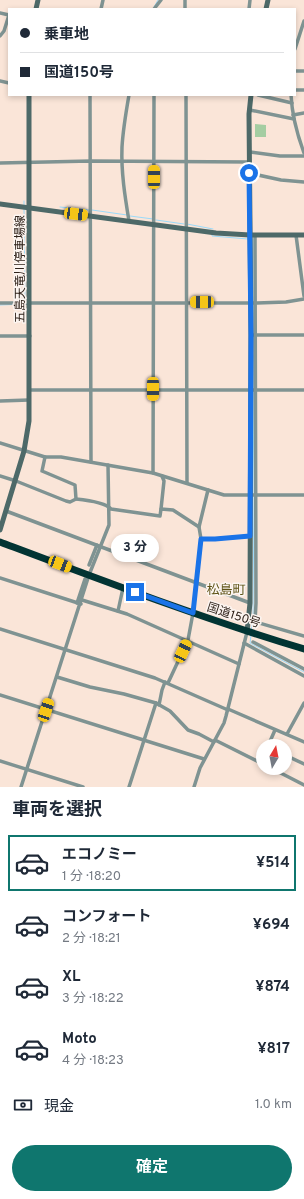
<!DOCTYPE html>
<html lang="ja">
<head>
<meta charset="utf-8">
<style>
  :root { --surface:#fff; --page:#f6f6f7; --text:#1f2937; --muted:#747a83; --line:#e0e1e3; --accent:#0f766e }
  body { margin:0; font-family:Overpass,"Noto Sans JP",sans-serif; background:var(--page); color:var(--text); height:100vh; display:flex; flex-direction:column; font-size:15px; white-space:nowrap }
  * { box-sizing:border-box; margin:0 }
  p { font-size:13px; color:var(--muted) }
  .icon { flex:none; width:22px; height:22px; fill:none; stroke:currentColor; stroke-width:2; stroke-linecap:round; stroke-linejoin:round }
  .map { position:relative; height:787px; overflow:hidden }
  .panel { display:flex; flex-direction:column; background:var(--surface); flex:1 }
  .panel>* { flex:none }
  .guide { position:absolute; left:8px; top:8px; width:288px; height:88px; border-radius:0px; box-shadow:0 2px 6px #0003; display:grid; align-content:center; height:88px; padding:0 12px; background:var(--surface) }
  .needle { width:26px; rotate:10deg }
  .controls { position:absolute; left:256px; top:739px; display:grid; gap:8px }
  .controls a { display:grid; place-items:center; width:36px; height:36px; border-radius:50%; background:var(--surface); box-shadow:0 2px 6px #0003; font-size:20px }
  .end { position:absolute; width:18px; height:18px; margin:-9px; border:5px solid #1a73e8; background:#fff; box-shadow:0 0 0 2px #fff }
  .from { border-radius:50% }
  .bubble { position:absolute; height:28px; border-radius:14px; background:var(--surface); box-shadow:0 2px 6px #0003; font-size:13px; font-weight:700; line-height:28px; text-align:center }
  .car { position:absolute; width:12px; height:24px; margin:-12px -6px; border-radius:5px; box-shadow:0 0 3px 1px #0007; background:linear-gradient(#f5c518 24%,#345 0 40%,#f5c518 0 76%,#345 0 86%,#f5c518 0) }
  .guide b { display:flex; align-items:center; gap:14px; height:38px; font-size:15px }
  .guide b+b { border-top:1px solid var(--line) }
  .guide i { width:10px; height:10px; background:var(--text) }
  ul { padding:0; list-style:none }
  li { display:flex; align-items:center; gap:12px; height:56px; margin:0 8px 6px; padding:0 4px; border:2px solid transparent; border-radius:0px }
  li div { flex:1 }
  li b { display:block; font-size:15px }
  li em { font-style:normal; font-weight:700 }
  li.active { border-color:var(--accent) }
  li>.icon { width:36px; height:36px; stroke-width:1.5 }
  h2 { padding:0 12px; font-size:18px; line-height:48px }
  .pay { display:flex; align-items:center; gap:10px; height:44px; padding:0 12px; font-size:15px }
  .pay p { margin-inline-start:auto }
  .cta { display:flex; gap:8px; margin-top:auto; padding:8px 12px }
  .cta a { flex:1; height:46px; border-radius:24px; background:var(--accent); color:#fff; font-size:16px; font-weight:700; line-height:46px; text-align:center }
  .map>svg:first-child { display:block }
  .green { fill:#a4cda2 }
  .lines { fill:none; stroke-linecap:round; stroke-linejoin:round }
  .stream { stroke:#9bdaf9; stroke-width:1 }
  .street { stroke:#7f9392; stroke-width:3.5 }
  .secondary { stroke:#4d6968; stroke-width:5 }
  .highway { stroke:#023433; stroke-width:7 }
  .route { stroke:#1a73e8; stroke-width:5 }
  .labels { text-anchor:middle; stroke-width:3; stroke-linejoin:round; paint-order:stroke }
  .street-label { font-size:12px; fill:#2f221a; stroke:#fcf5f1 }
  .neighbourhood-label { font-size:13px; fill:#5e5316; stroke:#fcf5f1 }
</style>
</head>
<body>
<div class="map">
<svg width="304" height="787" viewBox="0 0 304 787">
  <rect width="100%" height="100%" fill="#fae5d8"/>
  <path class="green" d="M255,124L266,125V137H255Z"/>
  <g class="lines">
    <g class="stream">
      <path d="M154,7L158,0"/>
      <path d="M24,201V205"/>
      <path d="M60,207L89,210"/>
      <path d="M24,208L25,301"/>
      <path d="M92,210L127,215"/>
      <path d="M130,216L153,219"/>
      <path d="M156,220L184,224"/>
      <path d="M187,224L213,229"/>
      <path d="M212,235V236L248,239"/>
      <path d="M253,239V302"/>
      <path d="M0,305L25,304"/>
      <path d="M253,305V320"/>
      <path d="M253,388V355"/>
      <path d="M253,391L254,494"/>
      <path d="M253,620L254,497"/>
      <path d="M251,630L252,623"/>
      <path d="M251,635L250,643L304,672"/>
    </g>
    <g class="street">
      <path d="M101,9L103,0"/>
      <path d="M154,9L161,0"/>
      <path d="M185,9V0"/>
      <path d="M249,9L250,0"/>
      <path d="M0,13L9,15"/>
      <path d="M0,36L4,31L9,15"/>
      <path d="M295,49L304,21"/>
      <path d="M295,71H304"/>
      <path d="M0,81L9,83"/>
      <path d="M295,90H304"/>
      <path d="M90,95L91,462"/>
      <path d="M186,95L187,483"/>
      <path d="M258,95L292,103"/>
      <path d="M291,95C292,115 297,134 304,153"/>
      <path d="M250,110L294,119"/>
      <path d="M293,115L304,113"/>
      <path d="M250,152L280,156H304"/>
      <path d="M0,163L91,161L250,162"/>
      <path d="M249,173L281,180L304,182"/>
      <path d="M129,221C125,197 121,172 122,147C123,130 126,112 129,95"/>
      <path d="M255,235L256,603L255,622"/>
      <path d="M296,235L304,296"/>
      <path d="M0,303H257L286,302L304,299"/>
      <path d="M253,335H304"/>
      <path d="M0,336H30"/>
      <path d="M30,390H304"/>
      <path d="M0,401L29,400"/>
      <path d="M0,443L45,457H61L153,473L224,495H304"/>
      <path d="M45,457L42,471L75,485L76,499C86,500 105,502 111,509L160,516L161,509L173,510L199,527"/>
      <path d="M153,473L154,95"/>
      <path d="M0,476L16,481L66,501L70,502L76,499"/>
      <path d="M161,509L164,481L162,476"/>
      <path d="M6,511L250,603"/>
      <path d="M201,539H215L250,536"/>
      <path d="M89,565L97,545"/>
      <path d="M0,578L81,604"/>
      <path d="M82,600L127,614L239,664"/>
      <path d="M77,603L85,579"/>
      <path d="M118,611L123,588"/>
      <path d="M249,620L304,636"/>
      <path d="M0,629L155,678L228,710"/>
      <path d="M253,642L304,669"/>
      <path d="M244,643L304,676"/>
      <path d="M57,677L90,687L124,694L156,703L170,711L188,730L199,734L214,742"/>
      <path d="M168,683L188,640L193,613L201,539L199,527L208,490"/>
      <path d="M0,695L204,759"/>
      <path d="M159,705L162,690L165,682"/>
      <path d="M228,709L304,742"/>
      <path d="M287,734L304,703"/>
      <path d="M215,740L263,764"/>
      <path d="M268,746L275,730"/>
      <path d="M285,755L304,764"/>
      <path d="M0,761L83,787"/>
      <path d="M271,768L304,785"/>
      <path d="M21,787L89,575L109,525L108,465"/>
      <path d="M129,787L156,703"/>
      <path d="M194,787L200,768L224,723L226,716L247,632"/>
    </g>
    <g class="secondary">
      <path d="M36,9L38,0"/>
      <path d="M266,9L268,0"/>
      <path d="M0,204L216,233L250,235H304"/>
      <path d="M0,530L24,451L29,421V95"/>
      <path d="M247,632L250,603L251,335L249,114L251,95"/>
    </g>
    <path class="highway" d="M0,542C101,580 201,618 304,649"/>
  </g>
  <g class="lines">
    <path class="route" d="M135,592L193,613L201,539H215L250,536L251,335L249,173"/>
  </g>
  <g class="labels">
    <g class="street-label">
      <text transform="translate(20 269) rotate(-90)" y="4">五島天竜川停車場線</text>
      <text transform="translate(234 615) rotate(18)" y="4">国道150号</text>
    </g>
    <g class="neighbourhood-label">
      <text x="226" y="594">松島町</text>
    </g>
  </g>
</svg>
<div class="controls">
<a><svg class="needle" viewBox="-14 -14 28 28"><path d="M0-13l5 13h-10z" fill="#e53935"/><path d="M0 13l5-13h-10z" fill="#747a83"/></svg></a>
</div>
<i class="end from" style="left:249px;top:173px"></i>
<i class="end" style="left:135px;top:592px"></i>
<div class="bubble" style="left:111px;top:534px;width:48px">3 分</div>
<i class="car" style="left:154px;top:177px;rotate:0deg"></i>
<i class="car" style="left:76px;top:214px;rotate:97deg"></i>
<i class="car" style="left:202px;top:302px;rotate:270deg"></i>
<i class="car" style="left:153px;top:389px;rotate:180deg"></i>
<i class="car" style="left:60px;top:564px;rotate:111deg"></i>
<i class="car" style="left:183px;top:651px;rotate:25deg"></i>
<i class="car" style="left:46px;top:710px;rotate:18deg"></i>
<div class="guide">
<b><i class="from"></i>乗車地</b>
<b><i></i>国道150号</b>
</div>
</div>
<section class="panel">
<h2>車両を選択</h2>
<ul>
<li class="active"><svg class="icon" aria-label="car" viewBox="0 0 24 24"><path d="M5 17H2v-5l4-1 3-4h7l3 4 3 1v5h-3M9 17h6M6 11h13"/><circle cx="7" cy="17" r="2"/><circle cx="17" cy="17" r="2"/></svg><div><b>エコノミー</b><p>1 分 · 18:20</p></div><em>¥514</em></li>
<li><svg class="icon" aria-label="car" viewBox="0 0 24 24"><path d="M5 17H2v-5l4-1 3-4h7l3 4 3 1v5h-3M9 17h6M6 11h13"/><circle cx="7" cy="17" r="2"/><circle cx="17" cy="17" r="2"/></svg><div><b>コンフォート</b><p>2 分 · 18:21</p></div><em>¥694</em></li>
<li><svg class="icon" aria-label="car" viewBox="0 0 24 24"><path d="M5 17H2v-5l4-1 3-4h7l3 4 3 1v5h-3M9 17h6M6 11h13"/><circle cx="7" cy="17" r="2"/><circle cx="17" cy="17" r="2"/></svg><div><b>XL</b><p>3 分 · 18:22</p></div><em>¥874</em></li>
<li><svg class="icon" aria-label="car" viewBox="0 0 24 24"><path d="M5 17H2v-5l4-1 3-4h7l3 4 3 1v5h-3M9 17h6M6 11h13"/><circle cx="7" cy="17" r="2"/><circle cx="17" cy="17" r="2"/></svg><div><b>Moto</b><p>4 分 · 18:23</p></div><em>¥817</em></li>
</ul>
<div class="pay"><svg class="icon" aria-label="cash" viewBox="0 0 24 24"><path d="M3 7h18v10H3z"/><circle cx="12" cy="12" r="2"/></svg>現金<p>1.0 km</p></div>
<div class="cta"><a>確定</a></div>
</section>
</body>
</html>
